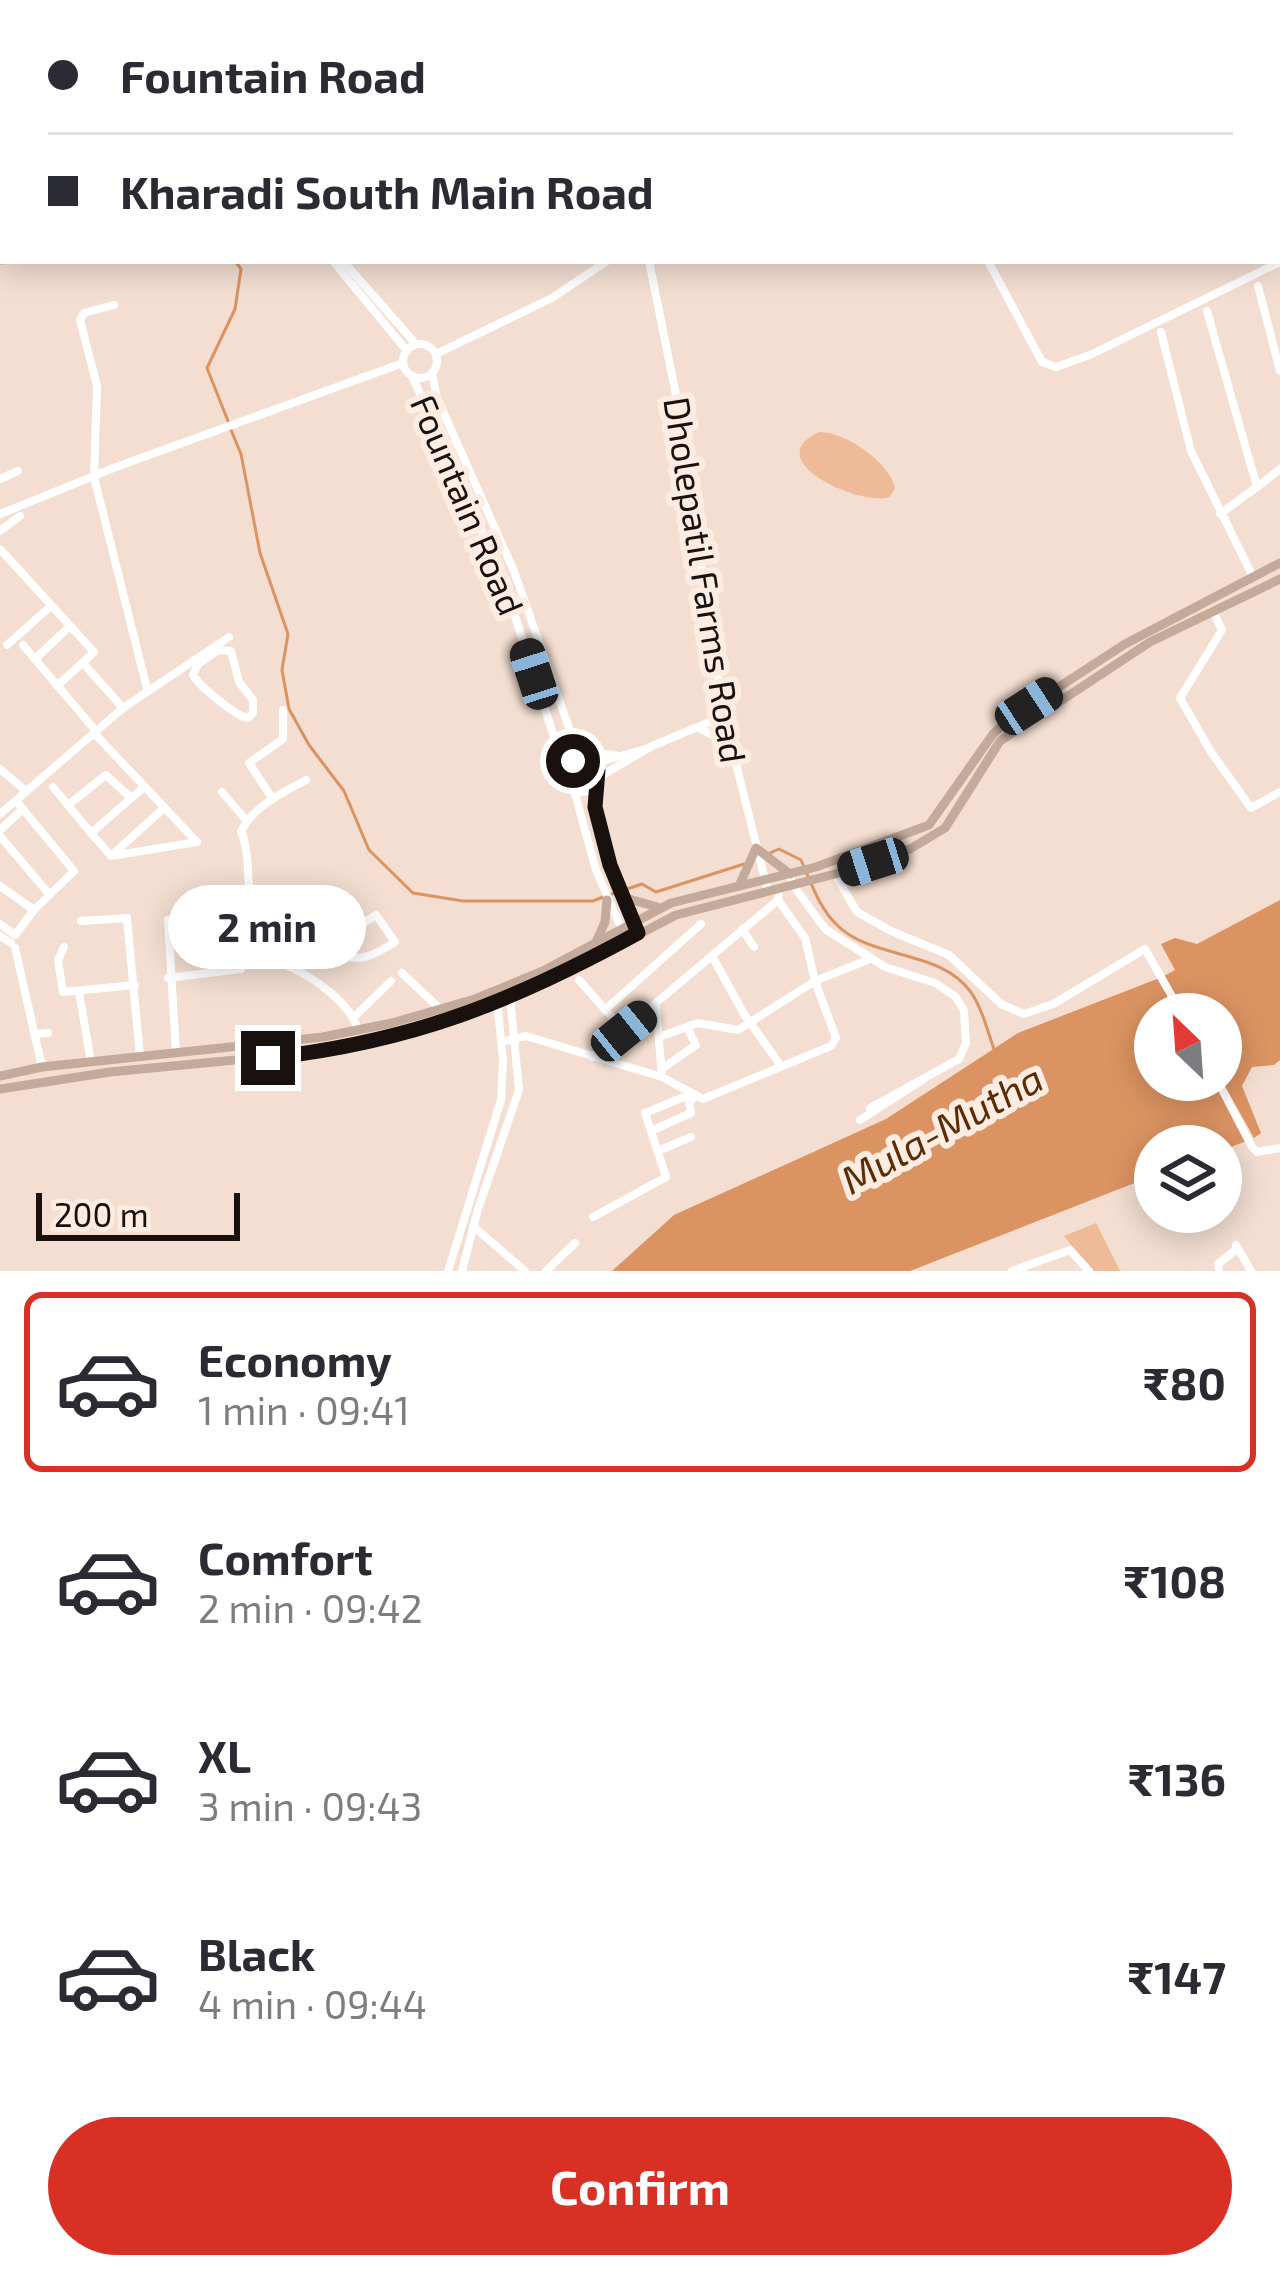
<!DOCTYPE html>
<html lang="en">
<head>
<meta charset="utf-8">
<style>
  :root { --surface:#fff; --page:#f2f2f3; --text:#2b2b33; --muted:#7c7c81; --line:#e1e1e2; --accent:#d93025 }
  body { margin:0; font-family:"Exo 2",sans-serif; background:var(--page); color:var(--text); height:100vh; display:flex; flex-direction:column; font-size:45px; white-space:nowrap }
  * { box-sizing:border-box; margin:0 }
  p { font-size:39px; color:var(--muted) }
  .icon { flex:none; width:66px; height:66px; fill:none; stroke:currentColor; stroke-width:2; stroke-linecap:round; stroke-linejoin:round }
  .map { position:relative; height:1271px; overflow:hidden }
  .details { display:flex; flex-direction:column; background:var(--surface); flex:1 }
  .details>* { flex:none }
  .hud { position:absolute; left:0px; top:0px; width:1281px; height:264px; box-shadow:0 6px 30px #0003; display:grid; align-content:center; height:264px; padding:0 48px; background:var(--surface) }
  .needle { width:78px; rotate:335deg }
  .fabs { position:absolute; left:1134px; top:993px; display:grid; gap:24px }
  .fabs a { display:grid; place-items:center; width:108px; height:108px; border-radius:50%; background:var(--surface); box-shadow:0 6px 30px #0003; font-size:60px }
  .scale { position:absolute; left:36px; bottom:30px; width:204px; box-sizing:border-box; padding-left:12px; border:6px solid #18110d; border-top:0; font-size:33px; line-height:42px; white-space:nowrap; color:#18110d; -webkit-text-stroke:9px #fdece2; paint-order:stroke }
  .end { position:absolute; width:54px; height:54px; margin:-27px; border:15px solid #18110d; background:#fff; box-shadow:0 0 0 6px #fff }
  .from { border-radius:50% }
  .bubble { position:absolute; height:84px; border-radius:42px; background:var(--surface); box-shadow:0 6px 30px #0003; font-size:39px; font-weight:700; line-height:84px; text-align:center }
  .car { position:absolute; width:36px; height:72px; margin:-36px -18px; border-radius:15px; box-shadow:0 0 9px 3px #0007; background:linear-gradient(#222 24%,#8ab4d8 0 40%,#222 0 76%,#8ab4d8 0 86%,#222 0) }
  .hud b { display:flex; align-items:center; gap:42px; height:114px; font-size:45px }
  .hud b+b { border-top:3px solid var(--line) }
  .hud i { width:30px; height:30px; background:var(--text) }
  ul { padding:21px 0 0; list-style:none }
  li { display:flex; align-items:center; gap:36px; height:180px; margin:0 24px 18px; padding:0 24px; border:6px solid transparent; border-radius:18px }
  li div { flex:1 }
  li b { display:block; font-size:45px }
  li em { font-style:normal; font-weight:700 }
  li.current { border-color:var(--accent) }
  li>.icon { width:108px; height:108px; stroke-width:1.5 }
  .action { display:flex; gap:24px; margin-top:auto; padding:24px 48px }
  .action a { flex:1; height:138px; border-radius:72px; background:var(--accent); color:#fff; font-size:48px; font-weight:700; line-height:138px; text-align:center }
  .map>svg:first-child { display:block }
  .green { fill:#eeba97 }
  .water { fill:#dc9362 }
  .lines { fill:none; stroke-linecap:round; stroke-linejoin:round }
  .stream { stroke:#dc9362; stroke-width:3 }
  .minor { stroke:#fff; stroke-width:8 }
  .major { stroke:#c3aa9b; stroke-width:9 }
  .route { stroke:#18110d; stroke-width:15 }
  .labels { text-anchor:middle; stroke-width:12; stroke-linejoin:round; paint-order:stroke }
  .street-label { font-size:36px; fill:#18110d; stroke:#fdece2 }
  .water-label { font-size:39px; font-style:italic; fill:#5c2d05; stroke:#fdece2 }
</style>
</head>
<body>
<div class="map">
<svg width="1280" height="1271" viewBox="0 0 1280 1271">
  <rect width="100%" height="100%" fill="#f3ded1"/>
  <g class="green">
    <path d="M819,432C846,432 889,462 895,488L890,497C861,507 757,461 819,432Z"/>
    <path d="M1096,1223L1120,1271H1092L1064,1236Z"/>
  </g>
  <g class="water">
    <path d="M1280,900V1060L1274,1065L1252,1067L1242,1086L1261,1133L1254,1138L1221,1079V1014H1185L1164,976L1175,970L1161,944L1175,938L1197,944Z"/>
    <path d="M1162,977L1182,1014H1155V1080H1217L1249,1140L1221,1151V1146H1155V1175L910,1271H612L674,1215L886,1119L1018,1033Z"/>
  </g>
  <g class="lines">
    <g class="stream">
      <path d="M0,263L28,261"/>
      <path d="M228,421L207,368L235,309L241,269L235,261"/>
      <path d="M231,430L241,454L260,553L288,634L282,670L289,709L309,745L344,791L369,850L413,893L463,901H593L603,897"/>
      <path d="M770,853L779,849L801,860C811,882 819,908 837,925C872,960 939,949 970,991C982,1007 988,1033 995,1052"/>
      <path d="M612,894L642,884L656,892L744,864"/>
    </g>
    <g class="minor">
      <path d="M117,0L120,3"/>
      <path d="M133,0L135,3"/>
      <path d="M200,0V3"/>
      <path d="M236,0V3"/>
      <path d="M327,0L330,3"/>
      <path d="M510,0L512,3"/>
      <path d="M612,0L614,3"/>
      <path d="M651,0L652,3"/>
      <path d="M873,0L874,3"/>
      <path d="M886,0L887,3"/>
      <path d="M62,3L64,0"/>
      <path d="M78,3L80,0"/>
      <path d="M313,3L316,0"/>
      <path d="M362,3L365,0"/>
      <path d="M465,3L469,0"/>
      <path d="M563,3L567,0"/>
      <path d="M710,3L711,0"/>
      <path d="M822,3L828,0"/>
      <path d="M1070,3L1076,0"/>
      <path d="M1242,3L1244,0"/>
      <path d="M0,83L3,80"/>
      <path d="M0,97L3,93"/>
      <path d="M333,261L407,351"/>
      <path d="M343,261L416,344"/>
      <path d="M649,261L677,400L723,712L768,891"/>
      <path d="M988,261L1042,362L1056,367L1090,355L1280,262"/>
      <path d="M1258,286L1280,371"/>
      <path d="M114,305L84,313L80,320L97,386L94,477L147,689"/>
      <path d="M1207,311L1257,487L1220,514"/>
      <path d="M1161,332L1191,451L1253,577"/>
      <circle cx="420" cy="361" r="17"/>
      <path d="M436,354L552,298L607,261"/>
      <path d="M432,373L437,398L514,571L580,759"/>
      <path d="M412,376L502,576L565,771"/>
      <path d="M0,479L18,471"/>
      <path d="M1257,487L1280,469"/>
      <path d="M0,514L116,467L403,363"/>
      <path d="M0,531L20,516"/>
      <path d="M0,549L94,652L57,686"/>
      <path d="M1213,611L1222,630L1180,698L1211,752L1251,808L1280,792"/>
      <path d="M7,645L51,606"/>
      <path d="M23,645L96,731"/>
      <path d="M35,659L69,627"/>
      <path d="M194,660L198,664L219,650L231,651L239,682L253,700V713L248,718C237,717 199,686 193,675L198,664"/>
      <path d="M83,663L123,708"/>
      <path d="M699,728L727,743"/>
      <path d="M94,733L197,842L111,856L164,808"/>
      <path d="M575,738L595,753L615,755"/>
      <circle cx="582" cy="775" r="17"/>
      <path d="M595,763L649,748"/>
      <path d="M0,769L26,791"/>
      <path d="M599,777L652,746L724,716"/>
      <path d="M306,780C282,793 254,806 241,831C254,860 244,933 259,950C267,958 282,963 292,968C317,980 350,1003 358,1030"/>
      <path d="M53,787L91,833L143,788"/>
      <path d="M594,788L610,865L637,933"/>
      <path d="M574,790L596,870L622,930"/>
      <path d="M222,792L246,820"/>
      <path d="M272,798L249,763L283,739V710"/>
      <path d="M68,805L106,775L131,798"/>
      <path d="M0,814L123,708L229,637"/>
      <path d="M0,830L23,809"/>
      <path d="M91,833L111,856"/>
      <path d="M0,836L49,894"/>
      <path d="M790,874L793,885L825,929L885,967L935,983L956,997L964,1011L966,1043L959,1059L870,1108"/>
      <path d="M835,874L857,912L891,931L949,955L1001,1004L1024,1014L1053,1004L1145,949L1182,1014"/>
      <path d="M0,886L34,910L74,871L16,801"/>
      <path d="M81,921L127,918L140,1056"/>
      <path d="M0,924L15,935L34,910"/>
      <path d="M742,929L754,947"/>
      <path d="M0,936L11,943"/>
      <path d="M64,947L58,960L63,992L135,985"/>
      <path d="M15,948L42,1067"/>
      <path d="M258,949L329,892"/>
      <path d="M712,956L744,1014L781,1066"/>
      <path d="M288,966L329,939C349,968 369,959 395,942L376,915L338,939"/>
      <path d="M402,973L440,1009"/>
      <path d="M168,978L241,969"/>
      <path d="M579,980L624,1031"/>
      <path d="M79,992L91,1062"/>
      <path d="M656,1005L662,1077"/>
      <path d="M607,1008L701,924"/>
      <path d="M353,1018L391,981"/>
      <path d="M34,1034L48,1033"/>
      <path d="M659,1037L698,1023L738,1030L815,981L870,959"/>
      <path d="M501,1042L526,1036L662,1077L703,1099L831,1046L836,1038L815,981L805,938L778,900L779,889"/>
      <path d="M176,1053L168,920L231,909"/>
      <path d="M592,1057L778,900"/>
      <path d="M663,1068L696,1045L687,1027"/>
      <path d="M1217,1080L1252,1147L1257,1152L1280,1148"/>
      <path d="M860,1120L924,1079"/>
      <path d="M651,1131L691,1113L689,1103L696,1095"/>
      <path d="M658,1151L691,1137"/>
      <path d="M593,1217L666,1177L645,1113L691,1094"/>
      <path d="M473,1226L525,1271"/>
      <path d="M1236,1245L1251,1271"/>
      <path d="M448,1271L501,1100L503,1060L496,991"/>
      <path d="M462,1271L478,1209L519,1090L509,986"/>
      <path d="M546,1271L575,1243"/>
      <path d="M1012,1271L1070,1250L1089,1271"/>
      <path d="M1219,1271L1218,1264L1237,1249"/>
    </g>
    <g class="major">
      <path d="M1210,0L1212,3"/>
      <path d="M1225,0L1228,3"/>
      <path d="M1278,84L1280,88"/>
      <path d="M1278,108L1280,112"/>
      <path d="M739,886L756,848L790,874"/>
      <path d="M622,897L657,907"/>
      <path d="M596,942L605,922L607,900"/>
      <path d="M0,1076L42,1067L323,1037L392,1023L475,999L543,971L671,903L816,867L929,825L993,734L1008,720L1125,644L1280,563"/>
      <path d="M0,1089L110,1072L299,1054L395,1036L484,1008L548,982L676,915L835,874L910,849L945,828L1000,741L1150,642L1280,579"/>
    </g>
  </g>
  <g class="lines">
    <path class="route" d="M268,1058C412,1042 512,1002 638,933L610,865L595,807L598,770L587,759L573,761"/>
  </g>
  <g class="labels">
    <g class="street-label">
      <text transform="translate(467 505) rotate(67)" y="13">Fountain Road</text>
      <text transform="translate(705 580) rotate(81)" y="13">Dholepatil Farms Road</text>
    </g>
    <g class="water-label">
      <text transform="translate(942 1129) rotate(-29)" y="14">Mula-Mutha</text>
    </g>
  </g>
</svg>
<div class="fabs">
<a><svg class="needle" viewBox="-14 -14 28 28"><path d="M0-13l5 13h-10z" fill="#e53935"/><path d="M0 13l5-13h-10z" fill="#7c7c81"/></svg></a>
<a><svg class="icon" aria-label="layers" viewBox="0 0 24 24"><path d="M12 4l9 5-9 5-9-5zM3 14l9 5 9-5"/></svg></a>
</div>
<div class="scale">200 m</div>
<i class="end from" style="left:573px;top:761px"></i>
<i class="end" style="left:268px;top:1058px"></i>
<div class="bubble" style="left:168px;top:885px;width:198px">2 min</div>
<i class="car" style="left:534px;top:674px;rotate:342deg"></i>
<i class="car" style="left:1029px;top:706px;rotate:57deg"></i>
<i class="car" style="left:873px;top:862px;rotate:252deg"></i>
<i class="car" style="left:624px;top:1031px;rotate:51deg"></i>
<div class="hud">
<b><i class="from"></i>Fountain Road</b>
<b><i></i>Kharadi South Main Road</b>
</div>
</div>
<section class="details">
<ul>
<li class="current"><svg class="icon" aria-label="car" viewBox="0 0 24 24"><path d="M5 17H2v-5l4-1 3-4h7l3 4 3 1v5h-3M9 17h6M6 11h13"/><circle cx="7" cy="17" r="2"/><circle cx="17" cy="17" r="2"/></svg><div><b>Economy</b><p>1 min · 09:41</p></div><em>₹80</em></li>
<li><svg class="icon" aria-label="car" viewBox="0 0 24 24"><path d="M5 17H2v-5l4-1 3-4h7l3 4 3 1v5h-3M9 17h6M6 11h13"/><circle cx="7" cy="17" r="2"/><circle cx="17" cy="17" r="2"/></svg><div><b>Comfort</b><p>2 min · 09:42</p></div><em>₹108</em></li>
<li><svg class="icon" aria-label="car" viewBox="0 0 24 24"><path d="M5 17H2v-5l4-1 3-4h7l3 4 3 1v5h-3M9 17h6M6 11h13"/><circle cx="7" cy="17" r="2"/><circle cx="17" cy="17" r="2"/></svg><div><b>XL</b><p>3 min · 09:43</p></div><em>₹136</em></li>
<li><svg class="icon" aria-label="car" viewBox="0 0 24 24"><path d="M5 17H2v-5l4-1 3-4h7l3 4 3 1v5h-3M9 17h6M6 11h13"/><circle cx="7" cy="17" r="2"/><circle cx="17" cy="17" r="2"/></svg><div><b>Black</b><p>4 min · 09:44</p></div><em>₹147</em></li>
</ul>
<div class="action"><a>Confirm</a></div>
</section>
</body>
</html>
